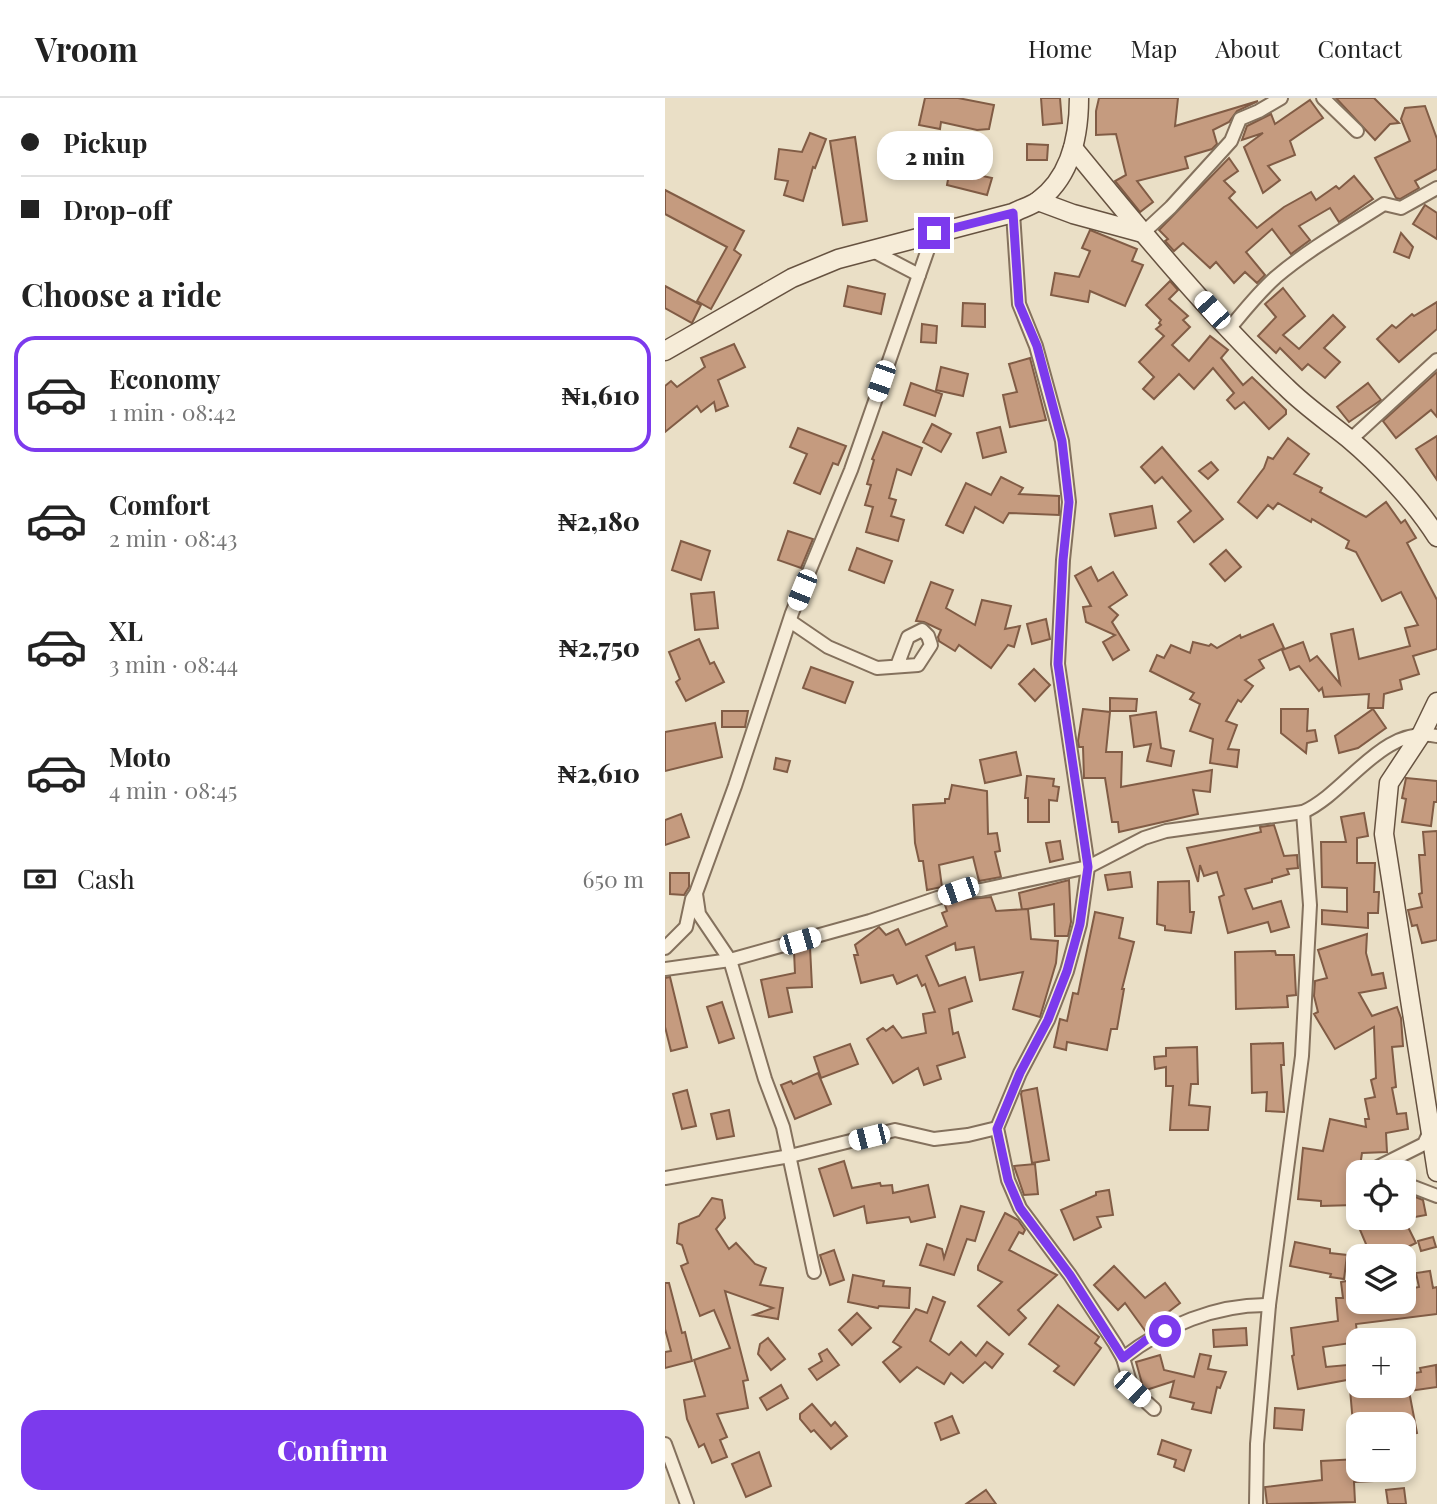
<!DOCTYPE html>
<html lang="en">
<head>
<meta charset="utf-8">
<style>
  :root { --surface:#fff; --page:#f6f6f6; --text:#222; --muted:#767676; --line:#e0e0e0; --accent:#7c3aed }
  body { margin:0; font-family:"Playfair Display",serif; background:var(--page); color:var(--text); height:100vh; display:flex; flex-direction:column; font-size:26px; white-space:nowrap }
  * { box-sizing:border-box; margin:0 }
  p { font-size:23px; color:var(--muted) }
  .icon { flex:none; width:38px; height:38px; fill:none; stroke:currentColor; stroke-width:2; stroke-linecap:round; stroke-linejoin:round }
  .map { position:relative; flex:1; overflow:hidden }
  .side { display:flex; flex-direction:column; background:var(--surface); width:665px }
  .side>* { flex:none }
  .banner { display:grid; align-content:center; height:154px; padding:0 21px; background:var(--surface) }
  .controls { position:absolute; left:681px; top:1062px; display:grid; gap:14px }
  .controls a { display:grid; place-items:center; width:70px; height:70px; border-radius:14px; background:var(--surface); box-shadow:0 4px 10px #0003; font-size:35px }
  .end { position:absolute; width:32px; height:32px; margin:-16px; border:9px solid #7c3aed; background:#fff; box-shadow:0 0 0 4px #fff }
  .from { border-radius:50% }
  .bubble { position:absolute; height:49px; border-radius:21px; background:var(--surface); box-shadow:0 4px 10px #0003; font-size:23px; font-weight:800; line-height:49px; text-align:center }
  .car { position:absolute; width:21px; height:42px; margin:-21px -10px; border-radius:9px; box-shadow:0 0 5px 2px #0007; background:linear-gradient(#fff 24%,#345 0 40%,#fff 0 76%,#345 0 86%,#fff 0) }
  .banner b { display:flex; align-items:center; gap:24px; height:66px; font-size:26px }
  .banner b+b { border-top:2px solid var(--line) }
  .banner i { width:18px; height:18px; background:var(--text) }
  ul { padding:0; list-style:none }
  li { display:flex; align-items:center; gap:21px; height:116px; margin:0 14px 10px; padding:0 7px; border:4px solid transparent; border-radius:21px }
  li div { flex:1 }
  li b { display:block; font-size:26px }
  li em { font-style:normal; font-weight:800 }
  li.current { border-color:var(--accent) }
  li>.icon { width:63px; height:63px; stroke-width:1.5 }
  h2 { padding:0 21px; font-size:32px; line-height:84px }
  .pay { display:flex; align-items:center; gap:18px; height:77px; padding:0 21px; font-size:26px }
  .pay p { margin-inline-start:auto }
  .cta { display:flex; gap:14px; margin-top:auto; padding:14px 21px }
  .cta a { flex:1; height:80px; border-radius:21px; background:var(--accent); color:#fff; font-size:28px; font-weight:800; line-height:80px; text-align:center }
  header { display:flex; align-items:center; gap:42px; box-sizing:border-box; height:98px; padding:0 35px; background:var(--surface); border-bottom:2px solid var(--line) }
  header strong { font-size:33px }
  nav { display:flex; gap:38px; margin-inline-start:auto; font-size:24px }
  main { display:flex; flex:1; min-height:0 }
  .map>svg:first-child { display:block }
  .building { fill:#c59b7f; stroke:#815c45; stroke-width:2 }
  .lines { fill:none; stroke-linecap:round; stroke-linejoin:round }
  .street-casing { stroke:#84715d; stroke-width:16 }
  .secondary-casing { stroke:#665240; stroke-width:21 }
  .street { stroke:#f6ecd8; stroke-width:12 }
  .secondary { stroke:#f6ecd8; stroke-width:18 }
  .route { stroke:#7c3aed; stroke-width:9 }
</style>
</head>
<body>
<header>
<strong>Vroom</strong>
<nav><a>Home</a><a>Map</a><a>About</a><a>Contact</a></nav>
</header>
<main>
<section class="side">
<div class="banner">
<b><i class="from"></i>Pickup</b>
<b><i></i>Drop-off</b>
</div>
<h2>Choose a ride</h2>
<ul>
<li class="current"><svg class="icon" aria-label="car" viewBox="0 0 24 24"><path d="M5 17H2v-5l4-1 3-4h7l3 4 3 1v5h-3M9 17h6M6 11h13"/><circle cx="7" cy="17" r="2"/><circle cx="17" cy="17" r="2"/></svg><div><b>Economy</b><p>1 min · 08:42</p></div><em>₦1,610</em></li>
<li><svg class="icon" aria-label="car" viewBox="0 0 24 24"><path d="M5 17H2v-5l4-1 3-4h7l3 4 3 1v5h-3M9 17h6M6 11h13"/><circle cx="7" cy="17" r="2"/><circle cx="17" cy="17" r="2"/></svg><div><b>Comfort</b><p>2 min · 08:43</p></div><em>₦2,180</em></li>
<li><svg class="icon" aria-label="car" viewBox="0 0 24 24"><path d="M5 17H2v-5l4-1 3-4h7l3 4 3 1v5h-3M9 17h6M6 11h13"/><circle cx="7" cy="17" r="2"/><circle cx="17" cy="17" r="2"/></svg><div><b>XL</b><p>3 min · 08:44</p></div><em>₦2,750</em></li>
<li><svg class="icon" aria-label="car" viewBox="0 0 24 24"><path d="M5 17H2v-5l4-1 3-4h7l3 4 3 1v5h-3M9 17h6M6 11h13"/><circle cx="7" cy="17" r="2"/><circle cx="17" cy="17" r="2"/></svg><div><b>Moto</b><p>4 min · 08:45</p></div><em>₦2,610</em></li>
</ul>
<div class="pay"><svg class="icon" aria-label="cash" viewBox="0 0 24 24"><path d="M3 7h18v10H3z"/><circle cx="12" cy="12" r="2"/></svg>Cash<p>650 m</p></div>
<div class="cta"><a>Confirm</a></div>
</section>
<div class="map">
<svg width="772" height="1406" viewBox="0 0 772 1406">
  <rect width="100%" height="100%" fill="#eadfc6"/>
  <g class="building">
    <path d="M260,0H293L329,7L324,31L312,32L276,24L275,31L254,27Z"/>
    <path d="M376,0H395L397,25L378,27Z"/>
    <path d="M434,0H513L510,28L593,3L572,13L564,24L548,32L552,46L547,51L520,59L523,70L472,83L488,104L475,114L450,83L461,77L451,36L431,37V13Z"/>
    <path d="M671,0H709L734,25L725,26L710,42Z"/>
    <path d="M645,2L658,20L625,43L630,57L603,68L615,82L598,95L579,49L598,35L577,42L582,28L606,16L610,26Z"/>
    <path d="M760,8L772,41V71L750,83L754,90L735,101L731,100L710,60L745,43L736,21L740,10Z"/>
    <path d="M145,35L161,41L150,70L148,69L138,103L119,97L123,83L110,81L114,51L137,54Z"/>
    <path d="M190,39L202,123L178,127L165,43Z"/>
    <path d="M362,46L383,47L382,62H362Z"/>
    <path d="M243,60L265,63L263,80L241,78Z"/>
    <path d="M564,60L573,73L559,83L570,94L564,100L592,130L619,109L646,94L651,102L671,88L674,91L689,78L708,101L674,124L665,110L634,128L645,142L626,156L607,131L581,154L600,177L592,185L580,174L569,185L551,164L545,170L518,145L509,153L500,143L503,141L494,132Z"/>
    <path d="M285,71L327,80L322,97L282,87Z"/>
    <path d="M0,92L79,133L69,152L76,157L46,211L32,203L62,149L0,116Z"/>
    <path d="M760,107L772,115V141L748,126Z"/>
    <path d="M425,132L472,151L467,163L478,167L460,208L425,193L423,204L386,197L390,175L414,179L425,153L417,150Z"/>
    <path d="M736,135L748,149L744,160L729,154Z"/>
    <path d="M505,183L513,192L504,201L523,218L518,222L525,229L507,247L524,263L545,238L563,252L556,260L578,287L587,279L621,312V316L604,331L579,304L570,311L562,302L569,295L548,270L529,291L514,276L489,301L478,291L489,279L474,264L499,238L491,231L496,227L494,225L496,222L481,207Z"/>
    <path d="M0,188L36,207L27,225L0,210Z"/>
    <path d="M183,188L220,196L216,216L179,208Z"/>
    <path d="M618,190L640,218L618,237L634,251L668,217L680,229L659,250L675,264L660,280L643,266L637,272L615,250L611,255L593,238L611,219L600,206Z"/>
    <path d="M772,204V231L734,264L712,241L727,227L731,230L747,216L749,218Z"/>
    <path d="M298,205L320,206V229L297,228Z"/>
    <path d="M257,226L272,228L271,245L256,244Z"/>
    <path d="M69,246L80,269L53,282L63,308L51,313L49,304L36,314L32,308L0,334V288L6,283L12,289L40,269L36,260Z"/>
    <path d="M365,260L381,322L345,329L338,297L352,294L344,266Z"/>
    <path d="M276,269L303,276L298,298L271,292Z"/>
    <path d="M772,274V319L766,312L731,340L718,323Z"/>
    <path d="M246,285L277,296L270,318L239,307Z"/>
    <path d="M703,285L716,302L684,324L672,309Z"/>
    <path d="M267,326L286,336L276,354L258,344Z"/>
    <path d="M335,329L341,354L318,360L312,335Z"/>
    <path d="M133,330L181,348L173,367L168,365L155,396L129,385L142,356L125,349Z"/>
    <path d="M218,334L257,350L246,377L232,371L224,400L231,402L226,418L239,422L233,443L201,434L208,409L200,407L206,387L202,386L209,362L207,361Z"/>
    <path d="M772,338V382L751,351Z"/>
    <path d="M623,340L644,356L629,376L657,390L655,394L701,419L721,404L736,425L740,422L751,440L742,445L772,502V551L748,558L754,576L735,582L737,591L719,596L718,610H703L704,596L659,599L657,590L654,593L634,568L625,572L617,552L638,544L645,563L652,558L675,586L666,536L688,531L694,561L745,548L740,530L753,527L736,494L717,503L691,454L681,450L684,443L647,421L646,424L613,405L608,411L603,407L592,420L573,404L599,370L603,359L608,361Z"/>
    <path d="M497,349L558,421L529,444L513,424L526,413L497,379L490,385L476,369Z"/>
    <path d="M546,364L553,372L543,381L534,373Z"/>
    <path d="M336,379L358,390L354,396L394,398V417L344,415L338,425L310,409L298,435L281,427L301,385L326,397Z"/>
    <path d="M487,408L491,430L450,438L445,416Z"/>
    <path d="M123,433L148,441L136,470L113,462Z"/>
    <path d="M16,443L45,453L36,482L7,472Z"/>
    <path d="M192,450L227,463L219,485L184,472Z"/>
    <path d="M561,452L576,469L560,483L545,466Z"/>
    <path d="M426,469L433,483L448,474L462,497L444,509L453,517L447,524L464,552L448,562L438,544L450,537L421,524L418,509L426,508L410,478Z"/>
    <path d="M266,484L288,492L281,510L310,527L317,502L346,508L340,531L355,528L349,549L343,547L326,570L294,547L290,553L274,543L273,539L276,532L259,524L251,523Z"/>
    <path d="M49,494L53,530L30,532L26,496Z"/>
    <path d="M381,521L385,541L367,546L362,526Z"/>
    <path d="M608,526L619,550L594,562L599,570L580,582L588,588L576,604L573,602L561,623L572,627L563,651L574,652L572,669L545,665L548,641L525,633L535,606L525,601L529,595L485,573L492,557L499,560L506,547L525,555L528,544L544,548L546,546L552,550L575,537L576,540Z"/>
    <path d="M34,541L45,566L49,564L59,584L21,603L11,584L15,581L4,554Z"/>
    <path d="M146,569L188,584L180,605L138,590Z"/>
    <path d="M369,571L385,587L370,603L354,586Z"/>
    <path d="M445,600L472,601L471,613H445Z"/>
    <path d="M418,611L445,614L441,654H457L456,689L547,672L545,694L528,692L533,716L454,734L453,724H447L440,680H419L418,649H414L413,643Z"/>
    <path d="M616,611H643L642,633L650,632L652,643L642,645L641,655L616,635Z"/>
    <path d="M708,611L721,630L693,650L674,655L670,638Z"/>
    <path d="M57,613H83L80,629H57Z"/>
    <path d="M491,614L496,650L509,653L506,668L482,663L486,646L469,649L465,618Z"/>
    <path d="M50,625L57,659L0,673V634Z"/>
    <path d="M351,654L356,677L320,685L315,662Z"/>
    <path d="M111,660L125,663L122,674L109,671Z"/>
    <path d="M362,678L389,681L388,688L394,689L392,703L384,702V724H363V700H360Z"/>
    <path d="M741,680L772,683V704H769L766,728L737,724L741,701L737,700Z"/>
    <path d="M287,687L322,693L323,736L332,735L335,753L330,754L336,779L314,783L308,759L274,767L277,789L262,792L258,763H254L250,745L248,707L280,705V701H284Z"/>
    <path d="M699,715L703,738L692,740V765H710L709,794H714L713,815H703V830L657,826V812L682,814V790L657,789L656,744H681L676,719Z"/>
    <path d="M16,716L24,739L0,747V722Z"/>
    <path d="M609,727L619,758L632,757L633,770L622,771L624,776L607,781V784L580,791L588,811L616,803L624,829L606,834L603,824L563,835L554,799L559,797L552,774L539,778L535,767L533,784L522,750L596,734L595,729Z"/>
    <path d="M772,733V842L757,845L752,827L747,828L743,812L757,809L754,796L757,795L754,757H760L758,734Z"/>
    <path d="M395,743L398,761L385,764L381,745Z"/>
    <path d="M465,774L467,789L443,792L440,777Z"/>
    <path d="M5,775H24V789L19,797L5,796Z"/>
    <path d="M404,782L406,824L403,838H390L389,806L357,812L354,795Z"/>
    <path d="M524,783L525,814H529L526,835L500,832V828L492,826L493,784Z"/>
    <path d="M326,799L331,813L363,811L366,841L393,843L391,865L375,919L348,911L358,874L315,882L309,849L291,852L290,845L261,858L274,888L300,879L307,903L284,911L288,936L293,934L300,959L272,968L276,981L259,987L253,970L228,985L202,941L218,930L221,933L228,928L237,940L261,935L258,916L270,914L260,886L257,888L252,877L232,886L228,877L196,885L189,857H193L190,847L214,829L221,837L233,831L241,847L282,828L277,815L282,813L280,807L295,802Z"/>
    <path d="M430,814L458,820L454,840L469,844L457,891H459L452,931H446L442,952L402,944L401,952L389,949L395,921L402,923L408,895L413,896Z"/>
    <path d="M702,836L701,855L707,877L718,875L721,890L694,895L707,918L732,909L736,920L738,948L727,949L731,989L727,990L732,1016L741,1015L743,1031L721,1035L722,1054L697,1055L693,1082L688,1081L689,1107L656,1108V1103L633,1101L638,1050L658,1053L665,1021L701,1029L700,1021H704L700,1001L710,999L706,982L711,980L709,929L670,951L649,916L653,914L649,898L650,883L662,880L653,852Z"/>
    <path d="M145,849L147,889L122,890L127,914L104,919L96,882L130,875L129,853Z"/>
    <path d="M610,853L611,857H629L631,897L622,898L623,909L571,911L570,854Z"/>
    <path d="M5,879L22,949L6,953L0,929V880Z"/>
    <path d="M57,904L69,940L54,945L42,909Z"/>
    <path d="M618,945L619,967H616L619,1014L601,1013L602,994L587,995L586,946Z"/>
    <path d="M185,946L193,966L156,980L149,959Z"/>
    <path d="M532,949L533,986H526L524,1007L545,1009L543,1032H505L508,988H501V969L490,971L489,959L501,958V950Z"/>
    <path d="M153,975L166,1006L130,1021L116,987L126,983L128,986Z"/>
    <path d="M372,990L384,1062L367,1065L356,996L357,993Z"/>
    <path d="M22,992L31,1028L17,1031L8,996Z"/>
    <path d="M64,1012L69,1038L52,1041L46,1016Z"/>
    <path d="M179,1063L187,1090L215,1085L216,1088L227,1087L228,1095L263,1087L270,1119L246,1124L244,1119L202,1125L199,1108L169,1118L154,1071Z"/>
    <path d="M370,1066L373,1096L359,1097L349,1068Z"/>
    <path d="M444,1092L448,1117L432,1119L436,1129L409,1142L396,1112L431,1097V1094Z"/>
    <path d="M748,1098L758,1102L761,1117L739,1121L751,1145L724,1158H722L719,1153L706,1158L690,1120L738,1121V1100Z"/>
    <path d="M47,1100L57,1102L60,1120L51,1131L64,1151L71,1145L90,1166L101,1170L95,1187L118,1190L113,1221L89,1217L108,1210L60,1193L83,1282L78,1283L83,1310L52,1316L62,1339L55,1342L62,1359L47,1365L39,1346L34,1349L22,1321L19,1302L40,1298L29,1262L65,1250L49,1212L35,1218L16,1168L23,1165L17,1147L12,1145L14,1126L34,1118Z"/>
    <path d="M296,1108L319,1114L310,1143L302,1141L289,1177L255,1167L262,1146L277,1151L279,1160Z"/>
    <path d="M340,1115L353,1122L360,1132L358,1136L354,1134L344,1152L392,1177L353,1212L361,1220L344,1237L313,1208L337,1184L313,1172V1168Z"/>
    <path d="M768,1139L771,1149L756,1153L753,1143Z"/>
    <path d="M630,1144L665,1151V1155L682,1157L679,1181L665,1179L666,1176L625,1168Z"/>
    <path d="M169,1152L179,1182L165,1187L155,1157Z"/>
    <path d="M449,1168L480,1200L500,1185L515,1205L489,1225L491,1228L481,1234L460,1205L453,1212L429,1187Z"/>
    <path d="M765,1173L768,1190L772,1189V1216L691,1226L693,1244L658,1249L661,1269L693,1266V1284L682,1285V1282L633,1291L627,1258L629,1257L626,1230L673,1223L671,1200H678L676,1184L687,1182L688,1186L693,1185V1204H738V1192L754,1189L751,1175Z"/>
    <path d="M188,1177L219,1183L218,1188L245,1190L244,1210L214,1208L213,1210L183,1204Z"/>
    <path d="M0,1185H4L17,1235L20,1234L27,1263L0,1270V1254L6,1253L0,1231Z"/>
    <path d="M268,1199L280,1204L265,1243L284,1257L296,1244L311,1258L322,1244L338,1256L327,1270L320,1264L298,1285L286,1275L279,1286L252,1269L235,1284L218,1264L236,1249L228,1244L251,1211L262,1215Z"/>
    <path d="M393,1207L434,1239L430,1245L436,1250L409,1287L389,1273L394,1268L364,1246Z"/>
    <path d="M192,1215L206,1230L187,1247L174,1232Z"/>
    <path d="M581,1230L582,1247L549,1249L548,1232Z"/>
    <path d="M103,1240L120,1261L106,1272L93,1256L95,1246Z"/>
    <path d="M162,1251L174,1267L152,1282L144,1271L157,1263L154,1256Z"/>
    <path d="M535,1256L546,1258L543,1271L561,1274L555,1290L552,1289L546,1315L527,1311L529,1305L505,1299L509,1283L481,1292L478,1289L471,1264L495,1257L499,1272L529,1279Z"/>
    <path d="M771,1267L772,1289L744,1293L752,1335L738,1338V1326H688L685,1291L707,1288H738V1277L756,1274L755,1270Z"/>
    <path d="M116,1287L123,1300L102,1312L95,1300Z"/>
    <path d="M147,1306L166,1328L170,1324L182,1338L166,1351L149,1332L146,1334L135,1321V1316Z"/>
    <path d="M610,1310L639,1312L637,1332L609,1330Z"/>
    <path d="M287,1318L294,1335L276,1342L270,1325Z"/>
    <path d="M497,1342L526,1352L519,1373L509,1369L511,1362L493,1356Z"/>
    <path d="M94,1354L106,1388L81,1399L67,1366Z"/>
    <path d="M693,1361V1372H707L708,1383L689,1384L690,1404L602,1406L600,1389L657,1382L656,1363Z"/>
    <path d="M739,1390L741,1406H723L721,1392Z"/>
    <path d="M321,1392L331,1406H301Z"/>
  </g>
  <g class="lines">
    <g class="street-casing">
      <g id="street">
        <path d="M658,0L692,33"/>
        <path d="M348,115L354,206L371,248L397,343L404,404L398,462L393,566L423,769L415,826L402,873L383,922L355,975L332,1030L343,1082L355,1110L405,1177L450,1246L458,1260L467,1291L489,1311"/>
        <path d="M478,135L506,109L566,43L575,21L594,13L616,0"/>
        <path d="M206,152L254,177"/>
        <path d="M564,231C579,213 593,195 611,179C644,151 683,129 719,106L736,110L772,90"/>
        <path d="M685,342L772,262"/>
        <path d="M125,523L163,549L212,570L253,567L266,547L263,538L257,532L243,539L232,568"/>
        <path d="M31,796L34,816L65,862L100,981L118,1029L149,1174"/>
        <path d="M0,850L21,829L27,801L31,795L70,688L127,515L186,372L269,134"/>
        <path d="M0,871L65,862L205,823L293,793L316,792L423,769L479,740L501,733L638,714C683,694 716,627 772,638"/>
        <path d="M710,1074L705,1073L759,1046L765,1033"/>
        <path d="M0,1080L125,1058L230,1032L269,1041L303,1037L332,1030"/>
        <path d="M738,1085L772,1098"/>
        <path d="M458,1260C499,1228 551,1206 604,1207"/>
        <path d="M0,1346L22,1406"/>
        <path d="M591,1406L592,1346L604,1207L637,958L645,807L638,714"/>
      </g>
    </g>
    <g class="secondary-casing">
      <g id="secondary">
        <path d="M408,50C475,132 544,216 621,289C640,308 662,323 683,340C714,366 750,404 772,439"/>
        <path d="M373,103L408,116L478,135"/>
        <path d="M0,253L127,180L173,161L348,115C355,111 366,108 373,103C406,79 414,39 414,0"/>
        <path d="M772,604L757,635L724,685L719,736L772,1074"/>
      </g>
    </g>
    <use href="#street" class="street"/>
    <use href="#secondary" class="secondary"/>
  </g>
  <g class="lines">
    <path class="route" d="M269,135L348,115L354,206L372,248L397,343L404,404L398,462L393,566L423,769L415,826L402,873L383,922L355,975L332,1031L343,1082L355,1110L405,1177L458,1260L481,1242L500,1233"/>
  </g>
</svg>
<div class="controls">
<a><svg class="icon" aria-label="locate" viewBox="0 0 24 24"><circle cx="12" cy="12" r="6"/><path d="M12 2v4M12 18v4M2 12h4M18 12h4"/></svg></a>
<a><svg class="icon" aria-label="layers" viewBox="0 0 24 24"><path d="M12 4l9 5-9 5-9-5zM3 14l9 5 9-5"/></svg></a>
<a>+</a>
<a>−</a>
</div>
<i class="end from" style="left:500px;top:1233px"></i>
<i class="end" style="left:269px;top:135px"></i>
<div class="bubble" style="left:212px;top:33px;width:116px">2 min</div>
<i class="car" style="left:547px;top:212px;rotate:318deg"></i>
<i class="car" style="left:216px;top:283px;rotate:199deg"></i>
<i class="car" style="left:137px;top:492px;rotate:202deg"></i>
<i class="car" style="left:293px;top:793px;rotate:251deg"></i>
<i class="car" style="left:135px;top:843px;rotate:74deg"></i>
<i class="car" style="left:204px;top:1039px;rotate:256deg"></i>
<i class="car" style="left:467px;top:1291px;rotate:133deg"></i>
</div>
</main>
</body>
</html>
